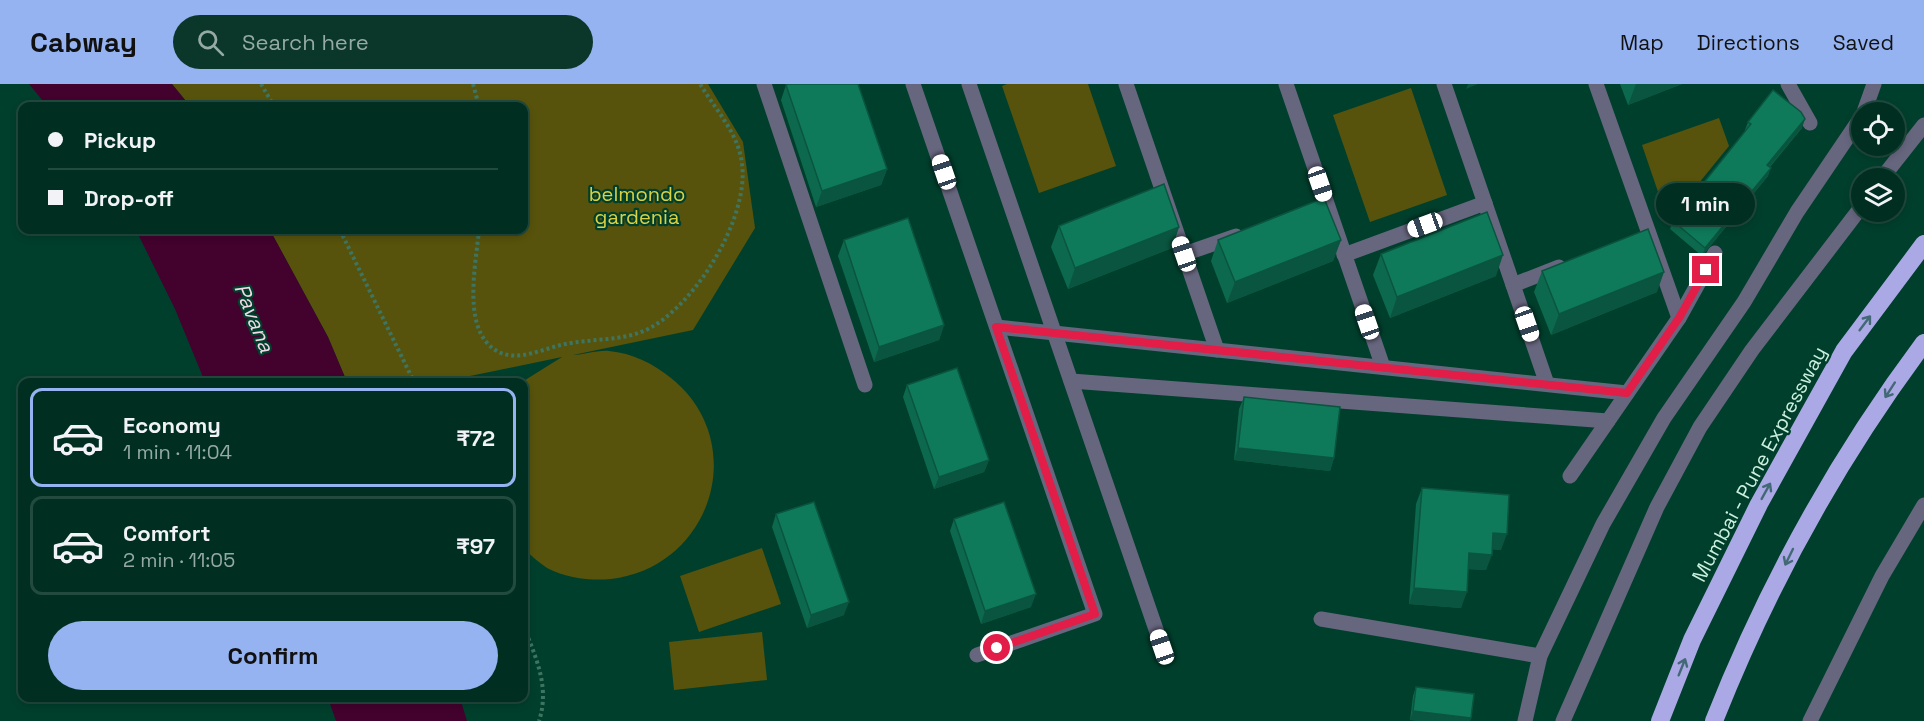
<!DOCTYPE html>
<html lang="en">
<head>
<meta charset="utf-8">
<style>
  :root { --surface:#002f21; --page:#0a372a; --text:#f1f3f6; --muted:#95a9a5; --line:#224a3f; --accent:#95b2f1 }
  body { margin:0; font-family:"Space Grotesk",sans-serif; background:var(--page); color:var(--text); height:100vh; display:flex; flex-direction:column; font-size:22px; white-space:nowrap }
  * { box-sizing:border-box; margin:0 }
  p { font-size:20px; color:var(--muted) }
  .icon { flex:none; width:33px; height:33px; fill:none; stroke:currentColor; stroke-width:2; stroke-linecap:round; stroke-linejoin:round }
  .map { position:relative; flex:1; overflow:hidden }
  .details { position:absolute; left:18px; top:294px; width:510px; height:324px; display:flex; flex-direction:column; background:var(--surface); border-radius:12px; box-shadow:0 3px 9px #0003,0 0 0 2px var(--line) }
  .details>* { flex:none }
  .guide { position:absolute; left:18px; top:18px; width:510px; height:132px; border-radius:12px; box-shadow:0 3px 9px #0003,0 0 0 2px var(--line); display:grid; align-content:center; height:132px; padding:0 30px; background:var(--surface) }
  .buttons { position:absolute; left:1851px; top:18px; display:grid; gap:12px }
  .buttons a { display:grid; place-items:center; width:54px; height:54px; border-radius:50%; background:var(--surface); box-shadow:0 3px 9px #0003,0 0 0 2px var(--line); font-size:30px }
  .end { position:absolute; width:27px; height:27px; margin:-14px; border:8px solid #e11d48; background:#fff; box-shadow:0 0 0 3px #fff }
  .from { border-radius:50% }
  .bubble { position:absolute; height:42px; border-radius:21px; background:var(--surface); box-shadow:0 3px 9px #0003,0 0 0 2px var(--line); font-size:20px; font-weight:600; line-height:42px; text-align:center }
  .car { position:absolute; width:18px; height:36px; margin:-18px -9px; border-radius:8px; box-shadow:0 0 4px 2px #0007; background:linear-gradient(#fff 24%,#345 0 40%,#fff 0 76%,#345 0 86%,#fff 0) }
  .guide b { display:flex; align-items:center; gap:21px; height:57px; font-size:22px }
  .guide b+b { border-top:2px solid var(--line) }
  .guide i { width:15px; height:15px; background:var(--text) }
  ul { padding:10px 0 0; list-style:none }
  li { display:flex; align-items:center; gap:18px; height:99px; margin:0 12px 9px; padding:0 18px; border:3px solid var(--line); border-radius:12px }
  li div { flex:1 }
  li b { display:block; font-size:22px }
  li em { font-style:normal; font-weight:600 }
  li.on { border-color:var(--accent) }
  li>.icon { width:54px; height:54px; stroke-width:1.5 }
  .cta { display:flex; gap:12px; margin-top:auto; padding:12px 30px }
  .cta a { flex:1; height:69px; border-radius:36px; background:var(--accent); color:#111; font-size:24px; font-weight:600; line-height:69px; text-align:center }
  header { display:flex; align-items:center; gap:36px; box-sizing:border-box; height:84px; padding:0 30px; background:var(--accent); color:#111 }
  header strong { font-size:28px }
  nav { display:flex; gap:33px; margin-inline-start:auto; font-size:21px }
  .search { width:420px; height:54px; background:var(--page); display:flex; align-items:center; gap:15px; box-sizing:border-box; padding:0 21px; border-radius:33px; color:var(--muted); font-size:22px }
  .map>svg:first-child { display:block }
  .green { fill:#57530c }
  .water { fill:#42022d }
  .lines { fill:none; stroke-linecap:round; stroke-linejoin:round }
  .path { stroke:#3e7562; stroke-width:4; stroke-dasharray:3 3; stroke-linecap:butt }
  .minor { stroke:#67667f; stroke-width:15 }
  .highway { stroke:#aba9e5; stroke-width:18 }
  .wall { fill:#0d694d }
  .shaded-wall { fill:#0a553f }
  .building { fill:#0f7a5a; stroke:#0a553f; stroke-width:1.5 }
  .oneway { stroke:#446976 }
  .route { stroke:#e11d48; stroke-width:8 }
  .labels { text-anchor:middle; stroke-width:4.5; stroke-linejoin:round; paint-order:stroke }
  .park-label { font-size:20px; fill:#dad242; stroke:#003f2c }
  .street-label { font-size:20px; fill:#ccf0df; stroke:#003f2c }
  .water-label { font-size:21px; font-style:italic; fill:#f2d9e6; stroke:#003f2c }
</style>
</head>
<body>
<header>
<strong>Cabway</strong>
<div class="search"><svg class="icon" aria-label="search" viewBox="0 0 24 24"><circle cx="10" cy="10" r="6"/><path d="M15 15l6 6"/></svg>Search here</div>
<nav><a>Map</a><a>Directions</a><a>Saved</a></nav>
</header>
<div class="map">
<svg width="1924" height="637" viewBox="0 0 1924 637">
  <rect width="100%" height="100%" fill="#003f2c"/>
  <g class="green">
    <path d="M172,0H708L743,58L755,144L693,246L573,271C584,271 597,266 609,267C632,269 654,280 671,294C751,358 712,483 611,495C591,497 567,494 549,485C540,480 531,471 524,465L522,298L562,273L441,298H347L328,253L270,146H524V22H190Z"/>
    <path d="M1007,0H1088L1116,82L1039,109L1002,2Z"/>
    <path d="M1411,4L1447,111L1370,138L1333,31Z"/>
    <path d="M1719,34L1729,62L1668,137L1642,61Z"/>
    <path d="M762,464L781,520L699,548L680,492Z"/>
    <path d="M762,548L767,596L674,606L669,558Z"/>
  </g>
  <g class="water">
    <path d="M29,0H172L190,22H47Z"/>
    <path d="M136,146H270L328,253L347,298H205L175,225Z"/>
    <path d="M328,614H460L467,637H336Z"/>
  </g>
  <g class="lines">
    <g class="path">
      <path d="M261,0L274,22"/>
      <path d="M473,0L479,22"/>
      <path d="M340,146L414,298"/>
      <path d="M479,146C476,178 464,235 488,260C509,282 536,267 561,261C589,254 624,258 650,244C697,218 749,134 742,80C739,50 715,25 700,0"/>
      <path d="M524,543C536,574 550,603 539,637"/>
    </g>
    <g class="minor">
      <path d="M764,0L865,301"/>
      <path d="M913,0L1095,530L977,571"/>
      <path d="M969,0L1162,563"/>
      <path d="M1126,0L1217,266"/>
      <path d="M1286,0L1383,283"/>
      <path d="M1444,0L1547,300"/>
      <path d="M1596,0L1679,234"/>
      <path d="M1788,0L1810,39"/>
      <path d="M1864,28L1874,0"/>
      <path d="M1882,94L1924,41"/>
      <path d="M1184,170L1236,152"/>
      <path d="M1344,171L1485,119"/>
      <path d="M1513,201L1559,183"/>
      <path d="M997,243L1627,309"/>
      <path d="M1071,297L1608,337"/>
      <path d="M1570,392L1679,234L1715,169"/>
      <path d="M1321,535L1540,572"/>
      <path d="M1525,637L1540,572L1603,440L1664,334L1744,218L1797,128L1862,32"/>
      <path d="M1563,637L1657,423L1700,343L1752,266L1862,122"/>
      <path d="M1810,637L1882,492L1924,421"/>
    </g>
    <g class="highway">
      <path d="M1660,637L1692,556L1759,420L1844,267L1924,160"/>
      <path d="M1714,637C1767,503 1838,374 1924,259"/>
    </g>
  </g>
  <g class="wall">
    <path d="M1620,0H1682L1628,21Z"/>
    <path d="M786,1L887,85L881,101L816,123L781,16Z"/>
    <path d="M1748,38L1802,44L1770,83L1768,92L1702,172L1670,145L1673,137L1746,47L1745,46Z"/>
    <path d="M1059,142L1179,143L1172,164L1068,205L1051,163Z"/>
    <path d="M844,156L944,241L939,256L874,278L838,172Z"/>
    <path d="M1218,156H1341L1333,177L1227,219L1211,177Z"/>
    <path d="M1381,170L1496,192L1390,234L1373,191Z"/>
    <path d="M1542,187L1657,208L1551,251L1534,208Z"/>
    <path d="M907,301L989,376L984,388L934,405L903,313Z"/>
    <path d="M1244,313L1334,374L1330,387L1234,376L1239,325Z"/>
    <path d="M1422,404L1501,466L1492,465L1486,486L1468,485L1461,524L1409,520L1416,420Z"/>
    <path d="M776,430L844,531L807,544L772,443Z"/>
    <path d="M954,435L1031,523L981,540L950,447Z"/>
    <path d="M1416,603L1471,634L1470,637H1421L1410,636L1413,612Z"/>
  </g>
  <g class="shaded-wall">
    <path d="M1468,0H1478L1466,5Z"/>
    <path d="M1636,0H1682L1628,21Z"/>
    <path d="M1805,35L1802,44L1764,89L1767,81Z"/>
    <path d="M1771,84L1768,92L1702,172L1705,164Z"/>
    <path d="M887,85L881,101L816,123L822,107Z"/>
    <path d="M1179,143L1172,164L1068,205L1075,184Z"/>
    <path d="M1341,156L1333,177L1227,219L1235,198Z"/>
    <path d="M1503,171L1496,192L1390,234L1397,213Z"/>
    <path d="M1664,188L1657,208L1551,251L1559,230Z"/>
    <path d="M944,241L939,256L874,278L879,263Z"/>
    <path d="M1238,364L1334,374L1330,387L1234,376Z"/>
    <path d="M989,376L984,388L934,405L939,393Z"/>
    <path d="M1493,449L1507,450L1501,466L1487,465Z"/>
    <path d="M1469,469L1492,471L1486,486L1464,485Z"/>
    <path d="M1414,504L1467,508L1461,524L1409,520Z"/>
    <path d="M1036,510L1031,523L981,540L985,527Z"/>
    <path d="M849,518L844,531L807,544L811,531Z"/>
    <path d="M1413,627L1471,634L1470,637H1421L1410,636Z"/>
  </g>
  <g class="building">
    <path d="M788,0H858L887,85L822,107L786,1Z"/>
    <path d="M1773,6L1801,28L1805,35L1767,81L1771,84L1705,164L1673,137L1751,40L1748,38Z"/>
    <path d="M1164,100L1179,143L1075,184L1059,142Z"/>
    <path d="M1324,114L1341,156L1235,198L1218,156Z"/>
    <path d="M1487,128L1503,171L1397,213L1381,170Z"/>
    <path d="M908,134L944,241L879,263L844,156Z"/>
    <path d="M1648,145L1664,188L1559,230L1542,187Z"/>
    <path d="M957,284L989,376L939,393L907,301Z"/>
    <path d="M1244,313L1340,323L1334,374L1238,364Z"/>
    <path d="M1422,404L1509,411L1507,450L1493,449L1492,471L1469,469L1467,508L1414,504Z"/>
    <path d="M814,418L849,518L811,531L776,430Z"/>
    <path d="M1004,418L1036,510L985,527L954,435Z"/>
    <path d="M1416,603L1474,610L1471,634L1413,627Z"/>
  </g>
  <defs><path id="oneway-shaft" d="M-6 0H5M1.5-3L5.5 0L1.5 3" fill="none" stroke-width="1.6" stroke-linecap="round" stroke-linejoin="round" transform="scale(1.5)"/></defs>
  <g class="oneway">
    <use href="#oneway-shaft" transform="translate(1865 239) rotate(-53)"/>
    <use href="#oneway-shaft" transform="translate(1890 306) rotate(123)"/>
    <use href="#oneway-shaft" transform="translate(1766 407) rotate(-61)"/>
    <use href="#oneway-shaft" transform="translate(1789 473) rotate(116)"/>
    <use href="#oneway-shaft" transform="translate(1682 583) rotate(-68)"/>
  </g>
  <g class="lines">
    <path class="route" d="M997,564L1095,530L996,243L1627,309L1679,234L1706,186"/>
  </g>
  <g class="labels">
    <g class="park-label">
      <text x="637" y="117">belmondo<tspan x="637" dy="23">gardenia</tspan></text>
    </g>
    <g class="street-label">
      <text transform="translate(1759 380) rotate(-62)" y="7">Mumbai - Pune Expressway</text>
    </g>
    <g class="water-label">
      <text transform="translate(254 234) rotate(68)" y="7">Pavana</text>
    </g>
  </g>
</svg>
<div class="buttons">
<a><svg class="icon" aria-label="locate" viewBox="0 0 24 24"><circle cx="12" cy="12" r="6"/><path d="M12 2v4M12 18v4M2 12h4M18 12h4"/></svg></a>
<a><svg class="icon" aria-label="layers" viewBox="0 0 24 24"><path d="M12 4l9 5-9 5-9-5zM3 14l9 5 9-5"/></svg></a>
</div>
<i class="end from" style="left:997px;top:564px"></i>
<i class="end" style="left:1706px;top:186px"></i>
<div class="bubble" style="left:1656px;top:99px;width:99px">1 min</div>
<i class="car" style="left:944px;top:88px;rotate:341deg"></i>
<i class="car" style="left:1320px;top:100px;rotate:161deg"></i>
<i class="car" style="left:1425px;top:141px;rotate:250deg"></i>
<i class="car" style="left:1184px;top:170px;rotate:341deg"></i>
<i class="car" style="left:1367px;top:238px;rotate:341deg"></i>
<i class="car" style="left:1527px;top:240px;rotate:161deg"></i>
<i class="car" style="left:1162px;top:563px;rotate:341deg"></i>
<div class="guide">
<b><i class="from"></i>Pickup</b>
<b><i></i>Drop-off</b>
</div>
<section class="details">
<ul>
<li class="on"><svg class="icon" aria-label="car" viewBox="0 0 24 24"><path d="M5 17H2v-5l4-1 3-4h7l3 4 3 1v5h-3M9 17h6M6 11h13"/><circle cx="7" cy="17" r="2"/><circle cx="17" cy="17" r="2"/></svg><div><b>Economy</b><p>1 min · 11:04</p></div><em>₹72</em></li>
<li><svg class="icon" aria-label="car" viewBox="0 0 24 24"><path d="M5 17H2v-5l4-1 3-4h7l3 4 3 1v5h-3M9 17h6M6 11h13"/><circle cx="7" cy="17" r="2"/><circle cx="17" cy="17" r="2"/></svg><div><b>Comfort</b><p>2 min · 11:05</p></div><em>₹97</em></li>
</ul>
<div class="cta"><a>Confirm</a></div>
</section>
</div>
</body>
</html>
